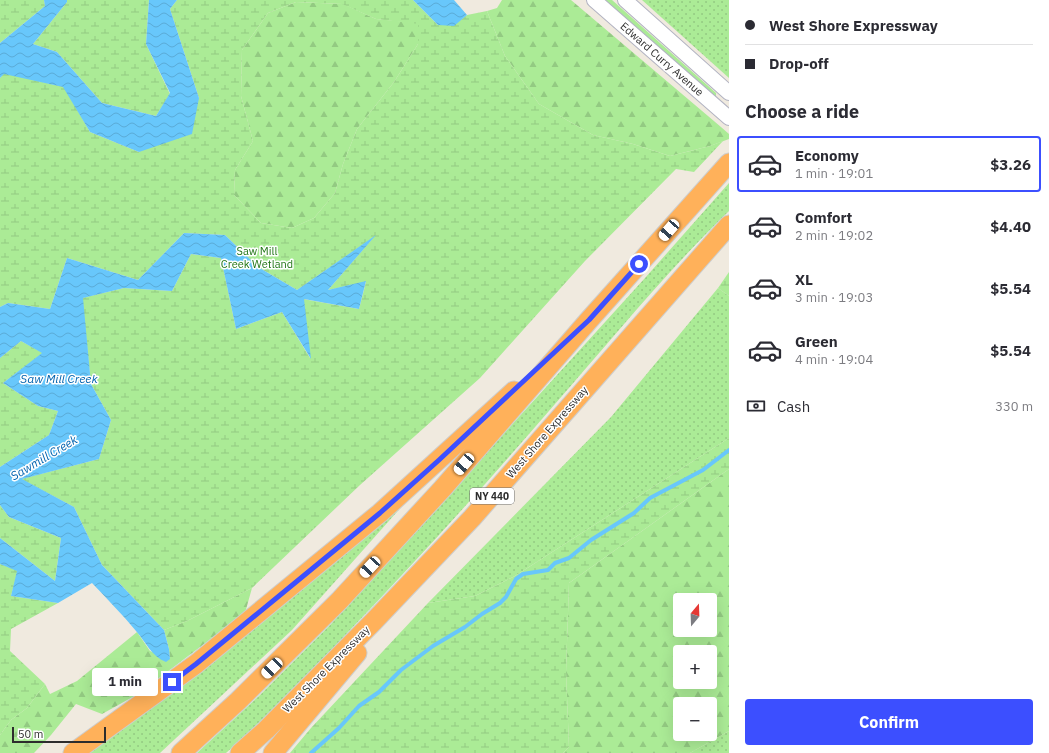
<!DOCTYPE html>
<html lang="en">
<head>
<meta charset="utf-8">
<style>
  :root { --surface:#fff; --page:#f2f2f3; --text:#2b2b33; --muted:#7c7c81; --line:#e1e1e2; --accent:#3c4fff }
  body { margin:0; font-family:"IBM Plex Sans",sans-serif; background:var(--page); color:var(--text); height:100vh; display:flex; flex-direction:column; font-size:15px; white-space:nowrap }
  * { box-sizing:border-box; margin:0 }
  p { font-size:13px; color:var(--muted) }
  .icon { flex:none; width:22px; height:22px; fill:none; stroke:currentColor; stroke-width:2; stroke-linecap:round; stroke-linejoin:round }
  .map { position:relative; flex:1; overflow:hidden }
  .sheet { display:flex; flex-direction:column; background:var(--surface); width:320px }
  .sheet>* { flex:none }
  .hud { display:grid; align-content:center; height:88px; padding:0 16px; background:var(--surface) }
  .needle { width:26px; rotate:19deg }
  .controls { position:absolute; left:673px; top:593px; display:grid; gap:8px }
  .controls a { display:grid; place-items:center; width:44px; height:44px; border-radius:4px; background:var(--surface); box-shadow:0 4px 16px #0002; font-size:20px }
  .scale { position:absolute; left:12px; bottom:10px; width:94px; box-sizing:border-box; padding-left:4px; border:2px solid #2d2d2d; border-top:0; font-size:11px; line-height:14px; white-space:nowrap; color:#2d2d2d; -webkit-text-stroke:3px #fff; paint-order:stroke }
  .end { position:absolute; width:18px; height:18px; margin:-9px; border:5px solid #3c4fff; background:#fff; box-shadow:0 0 0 2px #fff }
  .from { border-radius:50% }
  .bubble { position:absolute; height:28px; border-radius:4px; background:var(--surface); box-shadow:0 4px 16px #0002; font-size:13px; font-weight:800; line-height:28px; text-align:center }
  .car { position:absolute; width:12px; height:24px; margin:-12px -6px; border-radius:5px; box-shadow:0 0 3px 1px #0007; background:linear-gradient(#fff 24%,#345 0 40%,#fff 0 76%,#345 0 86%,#fff 0) }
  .hud b { display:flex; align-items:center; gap:14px; height:38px; font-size:15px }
  .hud b+b { border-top:1px solid var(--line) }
  .hud i { width:10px; height:10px; background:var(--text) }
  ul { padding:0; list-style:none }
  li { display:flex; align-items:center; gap:12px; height:56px; margin:0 8px 6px; padding:0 8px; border:2px solid transparent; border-radius:4px }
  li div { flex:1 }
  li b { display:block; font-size:15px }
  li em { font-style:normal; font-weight:800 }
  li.current { border-color:var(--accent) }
  li>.icon { width:36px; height:36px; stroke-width:1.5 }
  h2 { padding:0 16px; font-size:18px; line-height:48px }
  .pay { display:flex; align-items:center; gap:10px; height:44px; padding:0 16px; font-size:15px }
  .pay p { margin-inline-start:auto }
  .primary-button { display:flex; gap:8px; margin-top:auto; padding:8px 16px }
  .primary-button a { flex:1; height:46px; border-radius:4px; background:var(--accent); color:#fff; font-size:16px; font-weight:800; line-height:46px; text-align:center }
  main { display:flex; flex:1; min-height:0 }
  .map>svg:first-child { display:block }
  .grass { fill:url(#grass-dots) }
  .forest { fill:url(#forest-firs); fill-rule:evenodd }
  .wetland { fill:url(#wetland-marsh); fill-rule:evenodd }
  .garden { fill:#abeb96 }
  .water { fill:url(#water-waves) }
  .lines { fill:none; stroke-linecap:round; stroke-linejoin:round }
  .stream { stroke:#68c7fb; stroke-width:4 }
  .secondary-casing { stroke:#b2b3c2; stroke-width:16 }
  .highway-casing { stroke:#cdcdcd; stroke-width:21 }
  .secondary { stroke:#fff; stroke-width:14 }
  .highway { stroke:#ffb15a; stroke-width:19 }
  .route { stroke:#3c4fff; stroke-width:5 }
  .labels { text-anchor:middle; stroke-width:3; stroke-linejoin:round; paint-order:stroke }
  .shield { fill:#fff; stroke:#6c6c6c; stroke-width:1 }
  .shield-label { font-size:10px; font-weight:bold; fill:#2d2d2d }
  .street-label { font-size:11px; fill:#2d2d2d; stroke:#fff }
  .park-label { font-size:11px; fill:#1e7413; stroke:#fff }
  .water-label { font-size:12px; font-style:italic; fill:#0062ae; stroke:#fff }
</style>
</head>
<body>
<main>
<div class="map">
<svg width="729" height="753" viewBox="0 0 729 753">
  <defs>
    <pattern id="grass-dots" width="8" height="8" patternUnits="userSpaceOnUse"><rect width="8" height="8" fill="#abeb96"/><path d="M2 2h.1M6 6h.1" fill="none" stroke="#93ca82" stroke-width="1.8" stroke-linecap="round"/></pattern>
    <pattern id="forest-firs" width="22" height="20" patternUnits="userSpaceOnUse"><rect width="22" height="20" fill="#abeb96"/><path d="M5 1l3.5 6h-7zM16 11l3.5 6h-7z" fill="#93ca82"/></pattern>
    <pattern id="wetland-marsh" width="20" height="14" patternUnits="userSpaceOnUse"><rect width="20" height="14" fill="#abeb96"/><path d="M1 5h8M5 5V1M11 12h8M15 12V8" fill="none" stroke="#93ca82"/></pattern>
    <pattern id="water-waves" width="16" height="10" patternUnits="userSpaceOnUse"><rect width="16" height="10" fill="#68c7fb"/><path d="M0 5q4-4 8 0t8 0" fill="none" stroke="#5aabd7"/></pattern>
  </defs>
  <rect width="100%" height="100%" fill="#f0eadf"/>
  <g class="grass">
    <path d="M642,0H729V78Z"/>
    <path d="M729,183V211C667,271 612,339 555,404C489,481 420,557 350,630C310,672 270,714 226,753H197L260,695L331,624L645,278Z"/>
    <path d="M718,288L729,296V438L515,576L475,596L428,603L611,417Z"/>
    <path d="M403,499L404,504L292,630L160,753H82Z"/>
    <path d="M729,731V753H690Z"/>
  </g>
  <g class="forest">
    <path d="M502,0H571L721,127L729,134V139L710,146L670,156L633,144L593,135L539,104L505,56L487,11L497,8Z"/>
    <path d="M296,2L343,4L376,19L418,23V44L394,82L357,129L343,164L335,193L314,218L292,228L261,223L234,195L235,170L253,141L241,96L242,50L268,13Z"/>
    <path d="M729,469V731L690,753H563L569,747L566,672L569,583ZM680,600H710V630H680ZM680,652H710V682H680ZM680,704H710V734H680Z"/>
    <path d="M252,588L245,613L138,694L102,714L76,704L51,735L34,753H0V735L11,720L27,708L45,684L50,694L77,681L137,632L150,651L170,659L169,649L164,630L187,621Z"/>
  </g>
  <g class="wetland">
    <path d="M0,0H44L45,6L0,43Z"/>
    <path d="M67,0H149L146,44L170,94L156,116L102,103L57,52L33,44L67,2Z"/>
    <path d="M177,0H413L438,25H454L467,15L487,11L505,56L539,104L593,135L633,144L670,156L710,146L723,141L694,172L676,169L585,261L480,378L360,485L252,588L187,621L164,630L102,565L74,507L21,479L99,459L111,420L91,384L82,298L124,288L172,291L191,254L221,258L236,329L282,312L310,358L303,299L359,309L366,282L328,290L374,237L297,290L258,267L225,235L184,233L138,280L67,258L50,309L8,303L0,307V78L4,73L64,87L90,132L139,152L199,98L170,9ZM296,2L342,4L376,19L418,24V44L394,82L357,129L343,164L335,193L314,218L292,228L261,223L234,195L235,170L253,141L241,96L242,50L268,13Z"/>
    <path d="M729,272V296L718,288Z"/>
    <path d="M21,341L43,353L3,383L38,406L58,411L49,435L0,467V358Z"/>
    <path d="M729,438V469L569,583L566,672L569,747L563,753H290L311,728L428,603L475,596L515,576Z"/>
    <path d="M0,505L9,517L61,538L55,581L0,538Z"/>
    <path d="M0,564L18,570L11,596L58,603L11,629L10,651L45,684L27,708L11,720L0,735Z"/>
  </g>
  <path class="garden" d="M605,0H612L716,93V96H713Z"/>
  <g class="water">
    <path d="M44,0H67V2L33,44L57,52L102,103L156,116L170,93L146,44L149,0H177L170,9L199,98L192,134L139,152L90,132L63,87L4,74L0,78V43L45,6Z"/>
    <path d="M413,0H454L467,15L454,26L438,25Z"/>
    <path d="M184,233L225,235L258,267L297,290L376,235L328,290L366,281L359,309L304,299L311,359L282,312L236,329L221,258L191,254L172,291L124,288L83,298L91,384L111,420L99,459L22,479L74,507L102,565L164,630L169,649L170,659L166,662C151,656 146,642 136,631C122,614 107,599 92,583L58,603L11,596L17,571L0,564V538L55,581L61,538L9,517L0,505V467L49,435L58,411L38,406L3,383L42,353L21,341L0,358V307L8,303L50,309L67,258L138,280Z"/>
  </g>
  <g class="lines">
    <path class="stream" d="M311,753L339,728L359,706L379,692L401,670L433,646L465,627L482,614L500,603L506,597L516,579L523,574L548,570L555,563L569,558L591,540L634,513L650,498L703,470L729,450"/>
    <g class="secondary-casing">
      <g id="secondary">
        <path d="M594,0L729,118"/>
        <path d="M625,0L729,93"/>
      </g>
    </g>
    <g class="highway-casing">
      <g id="highway">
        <path d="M73,753L196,664L380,513L514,391"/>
        <path d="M181,753L238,701L339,601L443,488L589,320L729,163"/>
        <path d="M240,753L266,730L373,622L472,518L729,225"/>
        <path d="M273,753L357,653"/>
      </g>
    </g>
    <use href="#secondary" class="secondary"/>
    <use href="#highway" class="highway"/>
  </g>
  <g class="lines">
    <path class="route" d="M172,682L196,664L380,513L439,460L589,320L639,264"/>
  </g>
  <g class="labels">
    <rect class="shield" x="470" y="488" width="44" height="16" rx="3"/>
    <g class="shield-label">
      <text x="492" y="500">NY 440</text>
    </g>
    <g class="street-label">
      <text transform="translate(662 59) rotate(41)" y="4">Edward Curry Avenue</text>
      <text transform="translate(547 432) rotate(-49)" y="4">West Shore Expressway</text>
      <text transform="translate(326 669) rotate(-45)" y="4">West Shore Expressway</text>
    </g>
    <g class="park-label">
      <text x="257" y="255">Saw Mill<tspan x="257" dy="13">Creek Wetland</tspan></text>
    </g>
    <g class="water-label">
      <text x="59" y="383">Saw Mill Creek</text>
      <text transform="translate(44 458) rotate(-31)" y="4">Sawmill Creek</text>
    </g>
  </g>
</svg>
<div class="controls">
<a><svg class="needle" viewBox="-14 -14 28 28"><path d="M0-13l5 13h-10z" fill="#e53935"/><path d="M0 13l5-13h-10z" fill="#7c7c81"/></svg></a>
<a>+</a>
<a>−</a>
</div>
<div class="scale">50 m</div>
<i class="end from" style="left:639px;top:264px"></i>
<i class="end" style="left:172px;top:682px"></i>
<div class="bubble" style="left:92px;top:668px;width:66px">1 min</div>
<i class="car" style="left:669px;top:230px;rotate:221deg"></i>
<i class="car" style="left:464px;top:464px;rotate:221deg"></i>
<i class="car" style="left:370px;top:567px;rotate:223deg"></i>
<i class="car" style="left:272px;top:668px;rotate:226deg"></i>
</div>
<section class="sheet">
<div class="hud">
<b><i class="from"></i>West Shore Expressway</b>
<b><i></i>Drop-off</b>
</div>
<h2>Choose a ride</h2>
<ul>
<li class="current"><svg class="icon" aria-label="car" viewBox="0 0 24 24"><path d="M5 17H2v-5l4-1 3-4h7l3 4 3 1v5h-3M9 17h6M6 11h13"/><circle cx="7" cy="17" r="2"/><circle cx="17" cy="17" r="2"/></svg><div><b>Economy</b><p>1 min · 19:01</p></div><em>$3.26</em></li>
<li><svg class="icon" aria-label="car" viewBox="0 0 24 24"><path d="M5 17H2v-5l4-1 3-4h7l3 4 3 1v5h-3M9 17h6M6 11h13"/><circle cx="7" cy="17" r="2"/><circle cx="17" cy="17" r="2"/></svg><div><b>Comfort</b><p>2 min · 19:02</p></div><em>$4.40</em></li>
<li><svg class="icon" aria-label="car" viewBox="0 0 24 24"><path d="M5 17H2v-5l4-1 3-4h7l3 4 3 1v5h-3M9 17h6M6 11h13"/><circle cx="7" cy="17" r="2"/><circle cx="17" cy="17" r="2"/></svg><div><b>XL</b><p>3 min · 19:03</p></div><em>$5.54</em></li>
<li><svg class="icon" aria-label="car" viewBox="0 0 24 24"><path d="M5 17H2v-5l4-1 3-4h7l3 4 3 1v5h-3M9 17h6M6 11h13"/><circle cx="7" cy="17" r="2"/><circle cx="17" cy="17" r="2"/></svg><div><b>Green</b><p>4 min · 19:04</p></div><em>$5.54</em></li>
</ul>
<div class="pay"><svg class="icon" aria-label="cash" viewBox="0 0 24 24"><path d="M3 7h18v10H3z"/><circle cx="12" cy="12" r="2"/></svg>Cash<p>330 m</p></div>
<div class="primary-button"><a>Confirm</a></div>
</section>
</main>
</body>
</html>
